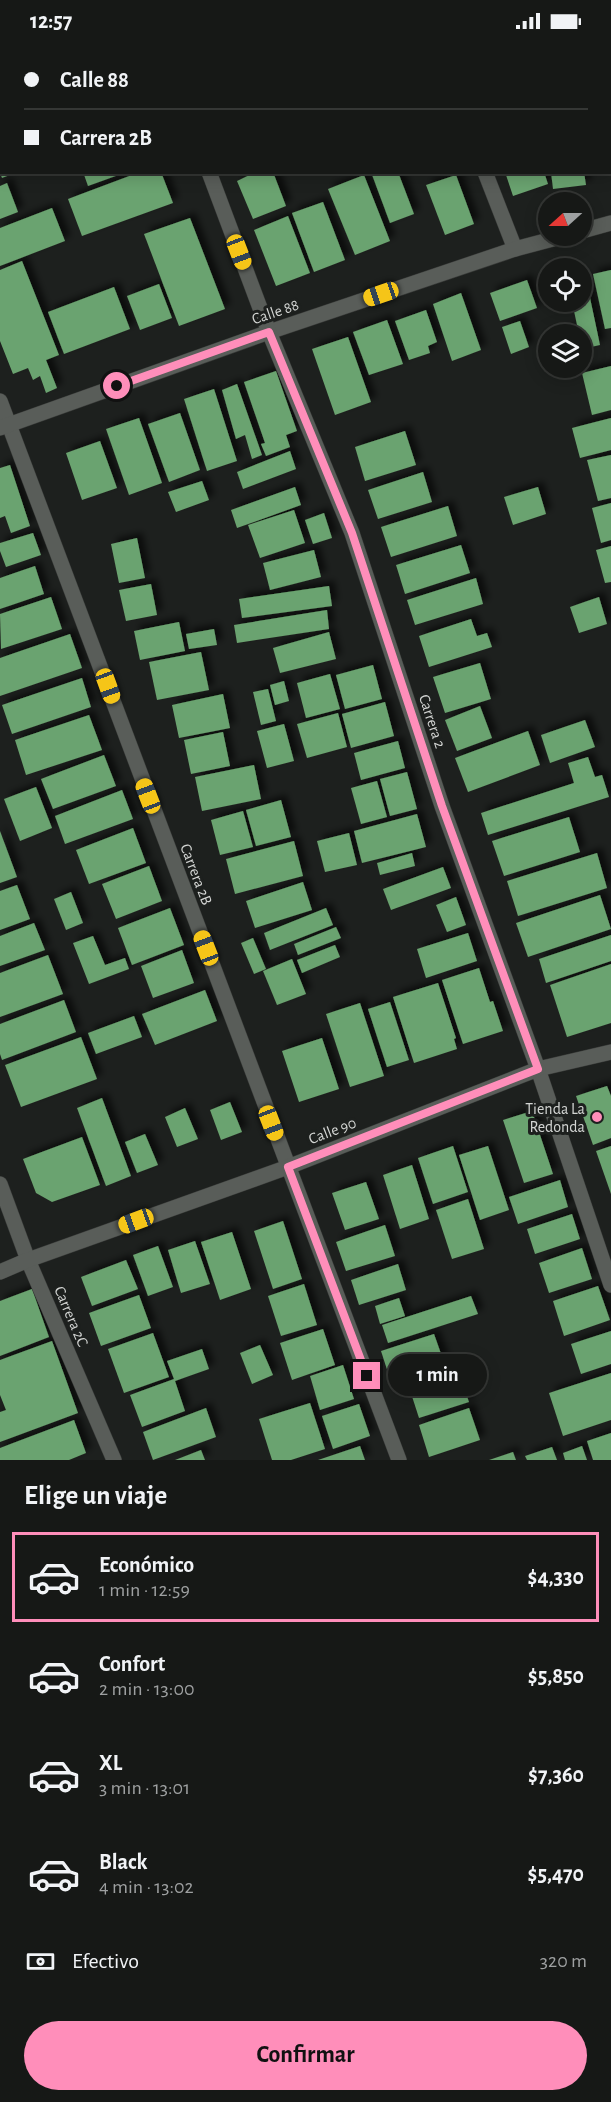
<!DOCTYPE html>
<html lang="es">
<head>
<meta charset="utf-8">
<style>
  :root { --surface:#161816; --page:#1f211f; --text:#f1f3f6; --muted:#9ea0a1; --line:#353735; --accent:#ff8eba }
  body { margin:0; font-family:"Alegreya Sans",sans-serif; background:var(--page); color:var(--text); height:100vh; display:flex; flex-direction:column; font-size:22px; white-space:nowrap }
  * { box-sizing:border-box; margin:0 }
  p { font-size:20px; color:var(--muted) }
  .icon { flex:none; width:33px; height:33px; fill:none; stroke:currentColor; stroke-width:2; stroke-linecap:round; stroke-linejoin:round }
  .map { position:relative; height:1418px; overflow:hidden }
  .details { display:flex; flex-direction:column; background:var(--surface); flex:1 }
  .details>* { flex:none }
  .hud { position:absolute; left:0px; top:0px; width:612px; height:132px; box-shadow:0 3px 15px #0003,0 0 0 2px var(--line); display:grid; align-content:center; height:132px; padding:0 24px; background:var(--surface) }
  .needle { width:39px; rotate:249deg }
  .fabs { position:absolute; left:538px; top:150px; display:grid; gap:12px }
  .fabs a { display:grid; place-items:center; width:54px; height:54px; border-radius:50%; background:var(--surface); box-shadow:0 3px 15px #0003,0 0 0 2px var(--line); font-size:30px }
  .end { position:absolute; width:27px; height:27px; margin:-14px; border:8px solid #ff8eba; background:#111; box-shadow:0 0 0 3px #111 }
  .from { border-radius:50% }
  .bubble { position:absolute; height:42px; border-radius:21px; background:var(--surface); box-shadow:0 3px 15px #0003,0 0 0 2px var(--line); font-size:20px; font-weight:700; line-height:42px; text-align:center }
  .car { position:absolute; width:18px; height:36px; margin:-18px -9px; border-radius:8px; box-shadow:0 0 4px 2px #0007; background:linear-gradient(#f5c518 24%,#345 0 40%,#f5c518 0 76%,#345 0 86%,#f5c518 0) }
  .hud b { display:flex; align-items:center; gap:21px; height:57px; font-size:22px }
  .hud b+b { border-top:2px solid var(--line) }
  .hud i { width:15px; height:15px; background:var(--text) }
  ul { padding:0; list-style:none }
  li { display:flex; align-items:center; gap:18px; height:90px; margin:0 12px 9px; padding:0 12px; border:3px solid transparent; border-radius:0px }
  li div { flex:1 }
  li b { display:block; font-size:22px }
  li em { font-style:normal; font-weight:700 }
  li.on { border-color:var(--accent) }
  li>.icon { width:54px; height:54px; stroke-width:1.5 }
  h2 { padding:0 24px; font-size:27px; line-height:72px }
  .pay { display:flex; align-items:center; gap:15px; height:66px; padding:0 24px; font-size:22px }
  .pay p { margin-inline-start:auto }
  .action { display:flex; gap:12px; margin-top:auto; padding:12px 24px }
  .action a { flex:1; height:69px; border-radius:36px; background:var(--accent); color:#111; font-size:24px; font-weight:700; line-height:69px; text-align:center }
  .status { display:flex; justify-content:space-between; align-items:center; height:42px; padding:0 30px; background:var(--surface); direction:ltr }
  .status svg { height:16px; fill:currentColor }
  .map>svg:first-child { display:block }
  .building { fill:#6ba36f; filter:url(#shadow) }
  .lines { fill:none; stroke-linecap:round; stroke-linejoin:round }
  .street-casing { stroke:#393b39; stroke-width:16 }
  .secondary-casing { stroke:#393b39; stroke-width:16 }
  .street { stroke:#595d59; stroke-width:15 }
  .secondary { stroke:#595d59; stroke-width:15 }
  .route { stroke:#ff8eba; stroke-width:8 }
  .poi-dot { fill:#ff8eba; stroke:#1d201e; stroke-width:2 }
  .labels { text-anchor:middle; stroke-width:6; stroke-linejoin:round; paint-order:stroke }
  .street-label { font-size:16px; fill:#d3d5d3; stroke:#1d201e }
  .poi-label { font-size:16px; fill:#d3d5d3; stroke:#1d201e; text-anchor:end }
</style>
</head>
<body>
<div class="status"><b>12:57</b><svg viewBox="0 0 49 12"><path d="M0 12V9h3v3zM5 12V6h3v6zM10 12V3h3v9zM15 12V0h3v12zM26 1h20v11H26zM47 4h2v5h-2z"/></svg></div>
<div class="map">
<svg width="611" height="1418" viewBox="0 0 611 1418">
  <defs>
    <filter id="shadow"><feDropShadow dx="5.5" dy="-5.5" stdDeviation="3" flood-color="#0009"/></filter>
  </defs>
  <rect width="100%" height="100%" fill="#1d201e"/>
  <g class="building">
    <path d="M2,130H15V131L2,136L0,131Z"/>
    <path d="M83,130H124V131L88,144Z"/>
    <path d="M140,130H161L173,161L82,194L68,157Z"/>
    <path d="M256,130H273L286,164L253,177L237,139Z"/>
    <path d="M371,130H398L414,172L390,181Z"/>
    <path d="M505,130H544L548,142L513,154Z"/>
    <path d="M551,130H584L586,143L553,147Z"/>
    <path d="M364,133L390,199L355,213L328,147Z"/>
    <path d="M456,133L474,182L445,193L426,143Z"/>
    <path d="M7,141L18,170L0,177V144Z"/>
    <path d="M323,160L345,218L314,230L292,171Z"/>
    <path d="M52,166L65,199L0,224V186Z"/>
    <path d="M288,174L310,231L276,244L254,188Z"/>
    <path d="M190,176L225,267L179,284L144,192Z"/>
    <path d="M22,219L59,313L46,318L57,346L46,351L40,334L33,338L28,326L13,332L0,299V228Z"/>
    <path d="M611,228V286L605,287L593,232Z"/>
    <path d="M586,237L600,303L582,307V292H579L572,260H582V238Z"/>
    <path d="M527,238L537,266L500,279L490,251Z"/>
    <path d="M159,242L172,276L140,288L127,254Z"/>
    <path d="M114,245L130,287L64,312L48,270Z"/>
    <path d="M461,251L481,308L452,319L433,262Z"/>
    <path d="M426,268L437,300L428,304L430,311L409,318L395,279Z"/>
    <path d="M387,278L403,322L369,333L353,290Z"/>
    <path d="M520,279L529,305L511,312L502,285Z"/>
    <path d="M573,287L575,292H557Z"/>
    <path d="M549,294V322L548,323L541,296Z"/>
    <path d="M348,295L371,360L335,373L312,307Z"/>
    <path d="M611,324V368L592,373L582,331Z"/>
    <path d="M549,326H576L551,333Z"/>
    <path d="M276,329L297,389L286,393L290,405L266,414L261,402L265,401L244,340Z"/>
    <path d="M237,342L262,413L252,417L245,393L236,397L222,348Z"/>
    <path d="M214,347L237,419L207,429L184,357Z"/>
    <path d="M180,371L200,428L169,440L148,382Z"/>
    <path d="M139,376L162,441L129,453L106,387Z"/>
    <path d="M611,376V408L580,416L572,386Z"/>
    <path d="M405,389L416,423L365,439L355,405Z"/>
    <path d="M100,399L117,446L82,458L66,411Z"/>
    <path d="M290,409L296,427L243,447L237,430Z"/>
    <path d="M611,413V456L598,459L587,418Z"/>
    <path d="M10,423L30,484L11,491L5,474L0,476V426Z"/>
    <path d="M423,430L432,460L378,477L368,448Z"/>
    <path d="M202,439L209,458L176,470L168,450Z"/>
    <path d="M295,445L301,463L237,486L231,468Z"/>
    <path d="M538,445L546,472L513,483L504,455Z"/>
    <path d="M611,461V498L601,501L592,466Z"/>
    <path d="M448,464L457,494L391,515L381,485Z"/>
    <path d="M294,468L305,501L260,516L248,483Z"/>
    <path d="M324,471L332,496L313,502L305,478Z"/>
    <path d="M33,491L41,513L6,525L0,509V501Z"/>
    <path d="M137,496L145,536L119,541L111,502Z"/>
    <path d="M461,503L470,531L405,552L396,523Z"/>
    <path d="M611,504V540L605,541L596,508Z"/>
    <path d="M314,508L321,535L270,548L263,521Z"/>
    <path d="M35,524L44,552L0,567V536Z"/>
    <path d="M476,536L483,562L415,583L407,558Z"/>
    <path d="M151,542L157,573L126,579L119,548Z"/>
    <path d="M329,544L332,564L242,576L239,557Z"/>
    <path d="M51,555L62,587L1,607L0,572Z"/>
    <path d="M599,555L607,582L579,591L570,565Z"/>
    <path d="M327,568L329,587L237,601L234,583Z"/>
    <path d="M471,577L477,594L487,591L492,605L429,625L419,594Z"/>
    <path d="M179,580L185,609L140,618L134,589Z"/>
    <path d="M214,587L217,603L189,607L186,592Z"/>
    <path d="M329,590L336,617L280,631L273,606Z"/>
    <path d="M70,592L82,626L0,654V616Z"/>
    <path d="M201,610L209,648L157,658L149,620Z"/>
    <path d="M480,621L491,657L445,671L433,635Z"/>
    <path d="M373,623L382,657L345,667L336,633Z"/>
    <path d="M330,632L340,667L306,676L297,641Z"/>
    <path d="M82,636L91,665L12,692L2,663Z"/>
    <path d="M284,639L289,659L275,663L270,643Z"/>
    <path d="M268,647L276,679L261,683L253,650Z"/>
    <path d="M223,652L230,686L179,696L172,663Z"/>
    <path d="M385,660L394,694L351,706L342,672Z"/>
    <path d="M480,664L492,696L457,709L445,678Z"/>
    <path d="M338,671L347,705L307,716L297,682Z"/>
    <path d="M89,673L102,708L26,733L15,698Z"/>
    <path d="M585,678L595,705L550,721L541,693Z"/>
    <path d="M284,682L294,719L267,726L257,689Z"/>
    <path d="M528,689L540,723L468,750L455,716Z"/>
    <path d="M223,690L230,724L191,732L184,698Z"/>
    <path d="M398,699L405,726L361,738L354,711Z"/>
    <path d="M104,713L116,744L53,767L41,737Z"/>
    <path d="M588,715L595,735L602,733L609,755L488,793L481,771L574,741L568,721Z"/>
    <path d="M254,723L261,757L202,769L195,735Z"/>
    <path d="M407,730L417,767L390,774L380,737Z"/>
    <path d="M377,739L387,775L361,782L351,746Z"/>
    <path d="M36,745L52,786L20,799L4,757Z"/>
    <path d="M122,748L133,777L65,802L55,774Z"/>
    <path d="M281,758L291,795L256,804L246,768Z"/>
    <path d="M243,769L253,805L220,813L211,778Z"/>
    <path d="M417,772L426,805L362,821L354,789Z"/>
    <path d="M569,775L580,810L504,834L492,799Z"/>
    <path d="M133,786L146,821L89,842L76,808Z"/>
    <path d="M0,789L17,835L0,841Z"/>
    <path d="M349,791L357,823L325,830L317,799Z"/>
    <path d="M294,799L303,834L235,852L226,817Z"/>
    <path d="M412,811L415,824L380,833L377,821Z"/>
    <path d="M597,811L607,846L518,874L507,839Z"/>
    <path d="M149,824L162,859L116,877L102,842Z"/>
    <path d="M443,825L451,846L391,868L383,847Z"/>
    <path d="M303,840L312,868L255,886L246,859Z"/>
    <path d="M17,843L30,877L0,888V849Z"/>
    <path d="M71,850L83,881L66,888L54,857Z"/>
    <path d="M600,853L611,887L528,915L516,881Z"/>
    <path d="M456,855L466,883L447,890L436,863Z"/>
    <path d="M170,866L184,903L132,923L118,886Z"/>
    <path d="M326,866L333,883L270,908L264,891Z"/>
    <path d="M34,881L45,908L0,924V894Z"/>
    <path d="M336,885L341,896L298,913L294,902Z"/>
    <path d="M468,891L477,919L426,936L417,907Z"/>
    <path d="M611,893V919L546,941L539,917Z"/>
    <path d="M93,894L105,923L125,916L129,927L89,942L73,901Z"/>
    <path d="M253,896L266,927L254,932L241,901Z"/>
    <path d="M335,903L340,915L302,931L297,918Z"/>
    <path d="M182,908L194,941L153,956L141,924Z"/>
    <path d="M48,913L63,952L0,975V931Z"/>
    <path d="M292,917L306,952L277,963L263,929Z"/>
    <path d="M611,922V981L567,995L550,943Z"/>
    <path d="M479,926L490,960L493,959L503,989L463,1002L442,938Z"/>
    <path d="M438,941L456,996L454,997L457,1007L414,1021L393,955Z"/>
    <path d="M205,948L217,979L155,1003L142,972Z"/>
    <path d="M64,958L76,990L2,1018L0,1012V982Z"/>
    <path d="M390,960L409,1018L387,1025L368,967Z"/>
    <path d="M360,961L384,1034L350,1045L326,972Z"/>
    <path d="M134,974L142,995L96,1012L88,991Z"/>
    <path d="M81,995L97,1037L21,1065L5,1023Z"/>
    <path d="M322,996L339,1047L299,1060L282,1009Z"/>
    <path d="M607,1044L611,1054V1096L593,1103L576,1054Z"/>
    <path d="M102,1056L131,1134L106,1144L77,1066Z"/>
    <path d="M230,1060L242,1090L221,1098L210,1068Z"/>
    <path d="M185,1066L198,1097L177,1105L165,1075Z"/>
    <path d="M532,1069L553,1132L524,1141L503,1078Z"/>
    <path d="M145,1092L158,1123L137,1131L125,1100Z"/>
    <path d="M82,1095L100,1143L52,1160L36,1151L23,1117Z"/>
    <path d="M453,1104L468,1150L433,1162L418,1116Z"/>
    <path d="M488,1104L509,1168L480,1178L459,1113Z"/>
    <path d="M611,1104V1152L596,1109Z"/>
    <path d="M412,1123L429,1177L400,1187L383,1133Z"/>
    <path d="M560,1138L568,1165L518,1182L509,1155Z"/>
    <path d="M366,1140L379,1177L345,1188L332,1151Z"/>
    <path d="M468,1157L484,1207L452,1217L436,1168Z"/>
    <path d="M572,1172L580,1197L535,1212L527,1187Z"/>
    <path d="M283,1179L302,1237L273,1247L254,1189Z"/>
    <path d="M385,1183L395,1214L346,1229L336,1200Z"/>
    <path d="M232,1190L251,1247L220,1258L201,1200Z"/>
    <path d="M195,1199L210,1242L181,1251L168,1208Z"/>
    <path d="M158,1204L173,1245L148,1254L133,1213Z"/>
    <path d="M582,1206L592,1237L549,1251L539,1221Z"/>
    <path d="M126,1218L138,1247L92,1264L81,1235Z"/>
    <path d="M398,1222L406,1248L359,1263L351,1238Z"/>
    <path d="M304,1242L317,1283L281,1294L268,1254Z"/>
    <path d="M598,1244L610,1278L564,1294L553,1259Z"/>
    <path d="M32,1247L49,1295L0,1314V1259Z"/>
    <path d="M139,1253L151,1286L101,1304L89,1271Z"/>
    <path d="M471,1254L478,1272L388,1301L382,1283Z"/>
    <path d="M399,1256L405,1274L380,1282L375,1264Z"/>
    <path d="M323,1287L335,1323L292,1338L280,1301Z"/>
    <path d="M611,1289V1322L581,1332L571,1302Z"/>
    <path d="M153,1291L169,1335L124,1351L108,1307Z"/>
    <path d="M434,1292L446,1326L392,1343L381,1309Z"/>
    <path d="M52,1299L78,1371L0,1400V1370L6,1368L0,1353V1318Z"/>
    <path d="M260,1303L273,1333L252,1342L240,1311Z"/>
    <path d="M202,1307L209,1327L175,1339L185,1369L142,1385L130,1353L174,1337L167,1319Z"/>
    <path d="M343,1323L354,1357L320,1368L310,1334Z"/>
    <path d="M457,1326L469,1360L419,1376L408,1342Z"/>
    <path d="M611,1331V1378L563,1394L549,1351Z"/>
    <path d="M310,1361L325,1407L291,1418H272L259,1377Z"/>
    <path d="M359,1362L370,1394L333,1407L322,1374Z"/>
    <path d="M206,1366L216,1395L153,1418L143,1390Z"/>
    <path d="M469,1366L480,1398L429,1415L419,1383Z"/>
    <path d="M74,1378L86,1411L69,1418H0V1406Z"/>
    <path d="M611,1391V1418H593L587,1399Z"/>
    <path d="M360,1404L365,1418H318Z"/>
    <path d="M582,1404L587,1418H565L563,1411Z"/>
    <path d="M552,1405L557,1418H527L525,1414Z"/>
    <path d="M201,1408L205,1418H175Z"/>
    <path d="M513,1410L516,1418H489Z"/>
  </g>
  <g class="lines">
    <g class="street-casing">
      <g id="street">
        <path d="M433,0L434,2"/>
        <path d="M485,130L515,207"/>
        <path d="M582,189L611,181"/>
        <path d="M0,359L399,1418"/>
        <path d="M0,386L269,290L515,207L564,194"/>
        <path d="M611,1010L538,1027L611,1243"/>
        <path d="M0,1142L28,1218L114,1418"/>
      </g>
    </g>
    <g class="secondary-casing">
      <g id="secondary">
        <path d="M159,0L160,2"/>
        <path d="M0,1230L28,1218L288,1125L538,1027L442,764L352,491L269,290L209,130"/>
      </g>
    </g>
    <use href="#street" class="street"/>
    <use href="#secondary" class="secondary"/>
  </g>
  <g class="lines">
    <path class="route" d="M117,344L269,290L352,491L442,764L538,1027L288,1125L367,1334"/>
  </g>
  <circle class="poi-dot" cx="597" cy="1075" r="6"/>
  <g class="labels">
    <g class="street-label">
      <text transform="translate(275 269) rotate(-19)" y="6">Calle 88</text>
      <text transform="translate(433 679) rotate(72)" y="6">Carrera 2</text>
      <text transform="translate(197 832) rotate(69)" y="6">Carrera 2B</text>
      <text transform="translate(332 1088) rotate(-21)" y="6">Calle 90</text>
      <text transform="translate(72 1274) rotate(67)" y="6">Carrera 2C</text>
    </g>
    <g class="poi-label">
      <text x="585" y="1072">Tienda La<tspan x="585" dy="18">Redonda</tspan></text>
    </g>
  </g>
</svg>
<div class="fabs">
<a><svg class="needle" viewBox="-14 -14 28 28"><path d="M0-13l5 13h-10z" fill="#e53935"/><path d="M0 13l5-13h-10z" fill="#9ea0a1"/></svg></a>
<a><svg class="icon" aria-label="locate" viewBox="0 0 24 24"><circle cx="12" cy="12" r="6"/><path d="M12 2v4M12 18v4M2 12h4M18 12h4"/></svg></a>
<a><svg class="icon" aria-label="layers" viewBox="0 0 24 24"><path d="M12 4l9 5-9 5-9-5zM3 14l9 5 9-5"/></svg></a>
</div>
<i class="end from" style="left:117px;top:344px"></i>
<i class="end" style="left:367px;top:1334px"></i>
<div class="bubble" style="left:388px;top:1312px;width:99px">1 min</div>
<i class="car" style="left:239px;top:210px;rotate:159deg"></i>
<i class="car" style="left:381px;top:252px;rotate:251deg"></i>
<i class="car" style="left:108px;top:644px;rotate:160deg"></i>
<i class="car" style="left:148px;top:754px;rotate:339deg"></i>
<i class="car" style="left:206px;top:906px;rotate:339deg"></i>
<i class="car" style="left:271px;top:1081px;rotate:159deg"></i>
<i class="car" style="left:136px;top:1179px;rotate:250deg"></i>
<div class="hud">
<b><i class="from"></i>Calle 88</b>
<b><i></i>Carrera 2B</b>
</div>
</div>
<section class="details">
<h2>Elige un viaje</h2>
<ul>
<li class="on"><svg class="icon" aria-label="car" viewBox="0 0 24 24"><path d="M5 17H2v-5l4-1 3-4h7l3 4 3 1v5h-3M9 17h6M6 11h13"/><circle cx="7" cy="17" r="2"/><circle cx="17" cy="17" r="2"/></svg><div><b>Económico</b><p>1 min · 12:59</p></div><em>$4,330</em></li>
<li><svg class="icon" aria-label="car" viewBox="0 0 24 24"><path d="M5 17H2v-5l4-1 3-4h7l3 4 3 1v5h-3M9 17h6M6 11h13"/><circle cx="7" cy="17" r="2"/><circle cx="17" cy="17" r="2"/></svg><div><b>Confort</b><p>2 min · 13:00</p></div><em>$5,850</em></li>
<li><svg class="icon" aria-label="car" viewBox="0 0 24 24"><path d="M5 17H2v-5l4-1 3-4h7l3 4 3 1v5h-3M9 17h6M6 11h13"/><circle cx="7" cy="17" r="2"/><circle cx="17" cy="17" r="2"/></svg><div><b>XL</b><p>3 min · 13:01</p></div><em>$7,360</em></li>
<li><svg class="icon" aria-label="car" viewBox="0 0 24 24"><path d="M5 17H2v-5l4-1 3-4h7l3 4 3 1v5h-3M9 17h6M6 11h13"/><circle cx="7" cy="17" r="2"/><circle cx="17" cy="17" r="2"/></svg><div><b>Black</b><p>4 min · 13:02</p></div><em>$5,470</em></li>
</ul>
<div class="pay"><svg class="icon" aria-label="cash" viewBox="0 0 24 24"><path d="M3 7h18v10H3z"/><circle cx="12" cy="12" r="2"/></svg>Efectivo<p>320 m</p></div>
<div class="action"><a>Confirmar</a></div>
</section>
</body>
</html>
